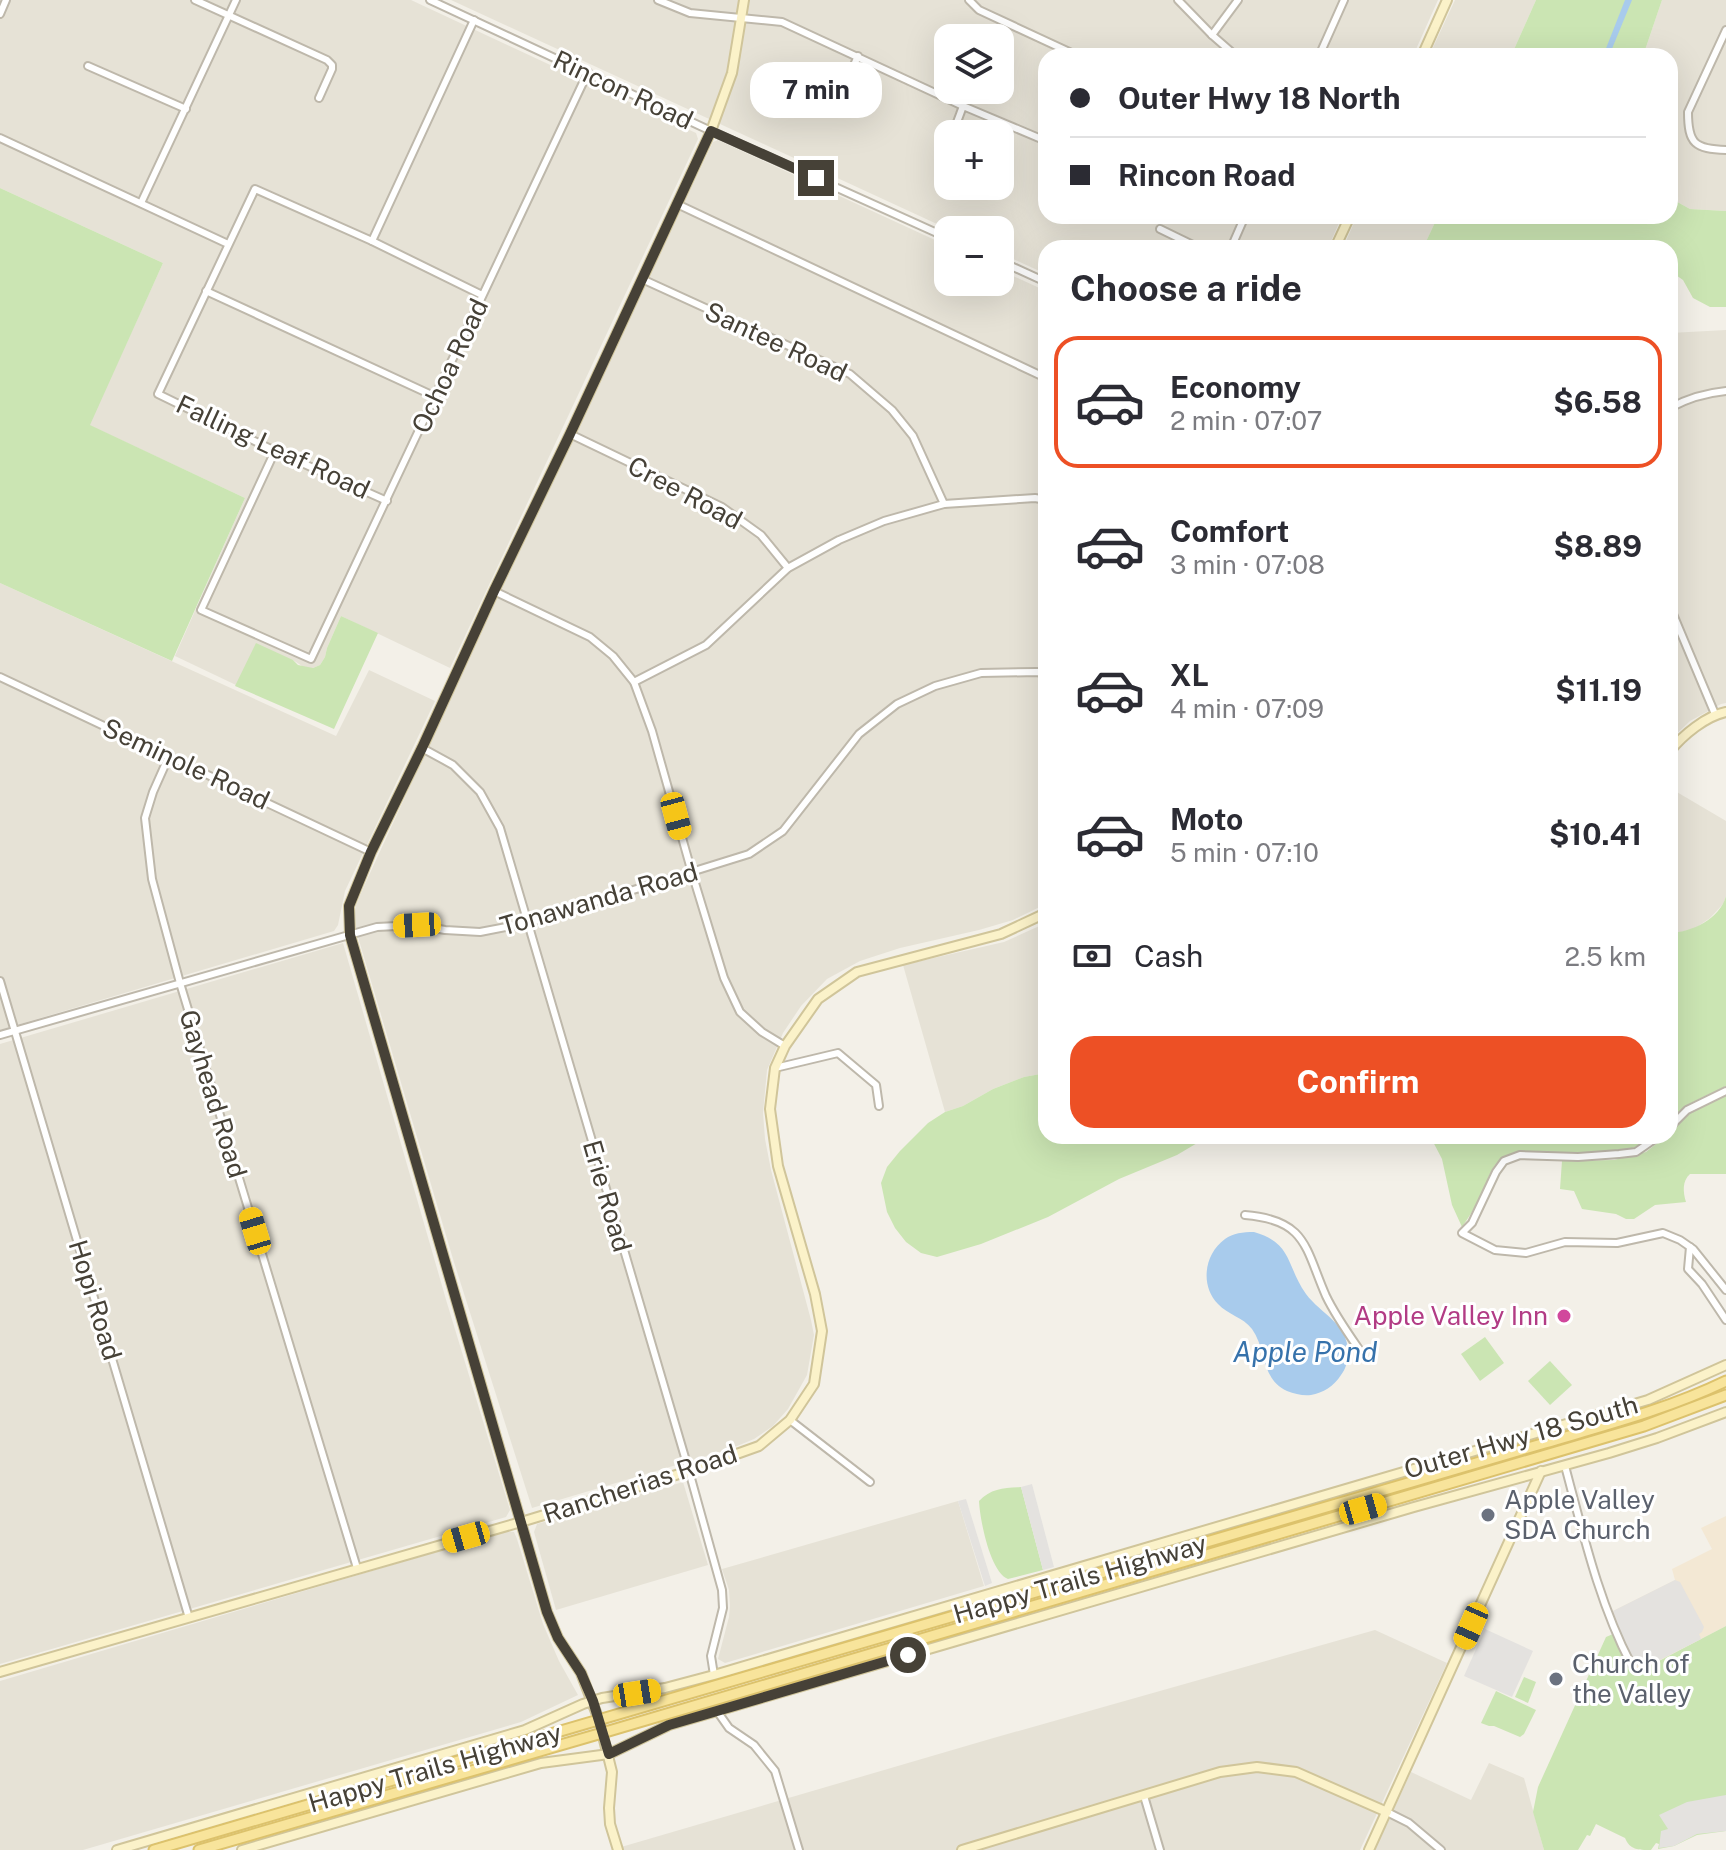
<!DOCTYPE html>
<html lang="en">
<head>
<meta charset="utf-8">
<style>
  :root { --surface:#fff; --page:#f7f7f7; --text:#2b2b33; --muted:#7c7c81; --line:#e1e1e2; --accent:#ed5025 }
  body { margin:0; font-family:"Public Sans",sans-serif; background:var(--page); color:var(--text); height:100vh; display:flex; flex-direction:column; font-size:30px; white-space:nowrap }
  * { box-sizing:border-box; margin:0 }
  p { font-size:26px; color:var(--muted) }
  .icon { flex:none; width:44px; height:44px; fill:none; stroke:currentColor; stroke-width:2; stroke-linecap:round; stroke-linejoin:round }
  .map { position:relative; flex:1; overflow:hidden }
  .drawer { position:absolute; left:1038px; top:240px; width:640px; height:904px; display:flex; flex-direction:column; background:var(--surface); border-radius:24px; box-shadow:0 8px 32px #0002 }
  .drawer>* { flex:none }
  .banner { position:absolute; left:1038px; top:48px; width:640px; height:176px; border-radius:24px; box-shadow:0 8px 32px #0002; display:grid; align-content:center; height:176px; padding:0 32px; background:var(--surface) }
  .controls { position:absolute; left:934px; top:24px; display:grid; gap:16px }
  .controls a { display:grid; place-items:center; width:80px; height:80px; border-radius:16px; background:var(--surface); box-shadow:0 8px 32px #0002; font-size:40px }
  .end { position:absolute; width:36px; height:36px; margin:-18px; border:10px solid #464137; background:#fff; box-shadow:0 0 0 4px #fff }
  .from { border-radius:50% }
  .bubble { position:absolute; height:56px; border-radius:24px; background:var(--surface); box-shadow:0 8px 32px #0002; font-size:26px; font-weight:700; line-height:56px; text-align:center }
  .car { position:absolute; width:24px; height:48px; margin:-24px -12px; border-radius:10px; box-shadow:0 0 6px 2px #0007; background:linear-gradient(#f5c518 24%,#345 0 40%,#f5c518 0 76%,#345 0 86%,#f5c518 0) }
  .banner b { display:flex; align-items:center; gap:28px; height:76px; font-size:30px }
  .banner b+b { border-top:2px solid var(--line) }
  .banner i { width:20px; height:20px; background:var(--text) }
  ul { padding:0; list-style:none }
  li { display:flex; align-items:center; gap:24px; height:132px; margin:0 16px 12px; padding:0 16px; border:4px solid transparent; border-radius:24px }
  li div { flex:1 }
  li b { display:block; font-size:30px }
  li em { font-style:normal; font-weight:700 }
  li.on { border-color:var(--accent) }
  li>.icon { width:72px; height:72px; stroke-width:1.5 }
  h2 { padding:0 32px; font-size:36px; line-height:96px }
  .pay { display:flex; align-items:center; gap:20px; height:88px; padding:0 32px; font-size:30px }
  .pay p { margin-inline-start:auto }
  .primary-button { display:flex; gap:16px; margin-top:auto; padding:16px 32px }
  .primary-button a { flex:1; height:92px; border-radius:24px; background:var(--accent); color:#fff; font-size:32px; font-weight:700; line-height:92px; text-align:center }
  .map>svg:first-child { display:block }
  .residential { fill:#e6e2d6; fill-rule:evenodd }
  .commercial { fill:#f3e8d4 }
  .green { fill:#cbe5b3 }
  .parking { fill:#e4e2df }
  .water { fill:#a8cbec }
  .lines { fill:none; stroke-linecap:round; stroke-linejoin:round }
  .street-casing { stroke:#beb8ab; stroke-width:10 }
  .secondary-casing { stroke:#d0c59a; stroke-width:12 }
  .primary-casing { stroke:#dcc26c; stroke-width:13 }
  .street { stroke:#fff; stroke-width:6 }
  .secondary { stroke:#fbf2c9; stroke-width:8 }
  .primary { stroke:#f8e49b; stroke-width:9 }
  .route { stroke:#464137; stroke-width:10 }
  .hotel-dot { fill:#d1479c; stroke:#fff; stroke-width:3 }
  .worship-dot { fill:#6b7280; stroke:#fff; stroke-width:3 }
  .labels { text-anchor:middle; stroke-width:6; stroke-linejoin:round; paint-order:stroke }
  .street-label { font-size:26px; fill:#464137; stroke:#fff }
  .hotel-label { font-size:26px; fill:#b23c85; stroke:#fff; text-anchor:end }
  .worship-label { font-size:26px; fill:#5b616d; stroke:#fff; text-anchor:start }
  .water-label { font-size:28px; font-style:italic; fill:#3672ab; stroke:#fff }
</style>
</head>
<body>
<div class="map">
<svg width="1726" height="1850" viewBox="0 0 1726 1850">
  <rect width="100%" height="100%" fill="#f3f0e8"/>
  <g class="residential">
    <path d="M0,0H411L696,133L698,139L450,668L341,616L327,648L325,657L320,665L313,668H305L293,660L236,685L175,656L245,498L89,425L163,263L0,188Z"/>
    <path d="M451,0H1438L1413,56H1046V216H1342L1328,248H1046V274L1000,253V230H950ZM948,38H1000V90H948ZM948,134H1000V186H948Z"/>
    <path d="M1455,0H1536L1511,56H1429Z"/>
    <path d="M1662,0H1726V211L1690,209L1670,198V56H1643Z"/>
    <path d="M718,140L948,246V282H1000V270L1046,291V904L1013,920L979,930L900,948L860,961L827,979L801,1006L783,1033L767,1070L763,1113L765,1139L771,1170L811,1320L814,1335L807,1375L788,1409L773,1426L754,1439L730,1449L532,1508L453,1259L353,920L356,905L365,884L504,582L713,142Z"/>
    <path d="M1357,216H1438L1423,248H1343Z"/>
    <path d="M1726,330V703L1721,704L1690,721L1670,740V333Z"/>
    <path d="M0,583L336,736L369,670L435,701L345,891L338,925L334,931L0,1030Z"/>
    <path d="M1670,788L1726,821V896L1724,903L1710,918L1694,929L1671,934Z"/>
    <path d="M1046,923V1073L1024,1077L993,1089L963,1106L945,1112L903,965L1004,942Z"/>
    <path d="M343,943L447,1303L510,1510L506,1517L0,1664V1044Z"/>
    <path d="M683,1482L708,1565L556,1610L534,1532L537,1524Z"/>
    <path d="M958,1501L984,1586L725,1663L718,1659L729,1617L730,1606L729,1590L722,1569Z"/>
    <path d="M507,1531L514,1532L517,1539L543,1624L559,1661L578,1695L521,1722L83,1850H0V1681Z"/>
    <path d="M1375,1630L1447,1663L1360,1850H611L990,1739Z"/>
    <path d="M1489,1763L1524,1778L1544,1850H1375L1411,1772L1471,1800Z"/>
  </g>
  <path class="commercial" d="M1726,1516V1626L1639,1671L1621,1638L1611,1612L1675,1580L1672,1569L1712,1549L1701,1528Z"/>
  <g class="green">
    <path d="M1536,0H1662L1643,56H1511Z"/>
    <path d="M0,188L163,263L90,425L245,498L172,661L0,583Z"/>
    <path d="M1670,198L1690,209L1726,211V307H1710L1693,298L1683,280L1670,271V248H1423L1438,216H1670Z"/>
    <path d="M341,616L378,633L334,729L235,686L256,643L293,660L298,665L313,668L320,665L325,657L327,648Z"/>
    <path d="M1726,896V1086L1689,1104L1670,1121V933C1692,932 1720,919 1726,896Z"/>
    <path d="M1046,1073V1136H1209L1177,1155L1119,1179L1048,1217L981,1244L937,1257L921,1253L906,1242L895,1228L887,1212L881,1183L887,1167L900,1151L928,1123L945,1112L963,1106L993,1089L1024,1077Z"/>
    <path d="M1726,1094V1174H1690C1682,1181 1683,1192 1686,1202L1655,1205L1634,1219H1626L1616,1214L1582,1209L1574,1191L1560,1189L1562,1161L1614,1160L1646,1152L1666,1136H1670V1133L1689,1112Z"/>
    <path d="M1430,1136H1653C1622,1163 1572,1151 1533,1153C1521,1154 1508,1153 1498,1162C1489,1170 1487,1184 1481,1195C1476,1206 1469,1217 1462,1227L1452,1205L1442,1159Z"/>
    <path d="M1485,1337L1504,1363L1480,1381L1461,1354Z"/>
    <path d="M1550,1361L1572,1385L1550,1405L1528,1381Z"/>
    <path d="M1021,1487L1043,1570L1008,1579C990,1572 980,1520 979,1501C991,1488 1004,1488 1021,1487Z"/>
    <path d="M1726,1626V1831L1697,1835L1674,1846L1658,1849L1659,1844L1656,1843L1651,1850C1638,1850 1630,1850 1625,1838L1596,1824L1590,1836L1587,1835L1578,1850H1544L1533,1812L1538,1787L1606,1637L1613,1634L1634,1674Z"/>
    <path d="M1524,1677L1536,1682L1528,1703L1515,1697Z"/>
    <path d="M1496,1691L1536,1710L1524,1734L1520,1737L1494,1726H1489L1481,1723Z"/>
  </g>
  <g class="parking">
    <path d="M1032,1484L1054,1567L1043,1570L1021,1487Z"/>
    <path d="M966,1499L992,1583L985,1586L958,1501Z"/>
    <path d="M1675,1580L1680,1582L1704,1627L1702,1632L1699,1634L1701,1639L1650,1665L1647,1661L1637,1666L1623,1638L1613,1611Z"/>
    <path d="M1485,1629L1533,1651L1512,1697L1464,1676Z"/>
    <path d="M1726,1795V1831L1697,1834L1674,1846L1659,1848L1661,1831L1668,1829L1659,1815L1687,1802Z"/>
  </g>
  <g class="water">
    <path d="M1625,0H1632L1609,56H1603Z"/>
    <path d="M1254,1232C1293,1243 1286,1266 1306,1294C1321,1314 1348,1324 1348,1352C1348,1360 1346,1369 1341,1375C1334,1386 1323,1393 1311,1395C1303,1396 1295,1394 1287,1391C1260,1378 1267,1350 1252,1329C1243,1317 1228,1315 1218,1304C1200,1286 1204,1254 1225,1239C1233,1233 1243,1232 1254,1232Z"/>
  </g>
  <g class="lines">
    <g class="street-casing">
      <g id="street">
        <path d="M195,0L327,60L332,65V69L319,98"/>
        <path d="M430,0L711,131L948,238"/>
        <path d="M658,0L690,13L782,22L963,106L1046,141"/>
        <path d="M969,0L979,10L1078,56"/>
        <path d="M1178,0L1212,35L1236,56"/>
        <path d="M0,14L6,0"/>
        <path d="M1726,30L1688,112C1688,144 1695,149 1726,150"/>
        <path d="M1212,35L1238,0"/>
        <path d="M1319,56L1344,0"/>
        <path d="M88,66L186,109"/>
        <path d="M846,83L858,56"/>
        <path d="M953,133L963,106"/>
        <path d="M0,138L228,244"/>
        <path d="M141,203L236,0"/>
        <path d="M677,204L1046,378"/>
        <path d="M1160,229L1199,248"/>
        <path d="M372,241L474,20"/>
        <path d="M1231,248L1245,216"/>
        <path d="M1000,261L1046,282"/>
        <path d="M642,279L850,374L892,410L913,436L944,504"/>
        <path d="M206,291L436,397"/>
        <path d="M1670,408C1688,398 1706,393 1726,391"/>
        <path d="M570,434L722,507L761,535L788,568"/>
        <path d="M275,451L201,610L311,659L588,72"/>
        <path d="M387,501L275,451L158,394L255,189L372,241L482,295"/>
        <path d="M494,591L590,637L613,656L634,682L652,731L692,873L724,978L740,1012L762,1032L785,1046"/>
        <path d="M1670,607L1715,714"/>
        <path d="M0,677L371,852"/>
        <path d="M634,682L706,645L788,568L839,540L884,521L944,504L1035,498L1046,500"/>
        <path d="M422,748L453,765L480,792L500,828L689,1471L722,1590L723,1608L711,1656L714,1675"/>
        <path d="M169,756L153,792L145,818L152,879L180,983L357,1568"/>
        <path d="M0,981L189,1618"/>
        <path d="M0,1035L377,927L417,925L445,930L480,932L527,923L749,854L783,831L859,734L897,704L935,686L981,673L1037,672L1046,674"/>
        <path d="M775,1068L838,1053L876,1085L879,1106"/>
        <path d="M1670,1127L1687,1110L1726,1091"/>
        <path d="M1659,1136L1636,1152L1619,1154L1578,1157L1520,1155L1504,1161L1496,1172L1472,1223L1462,1233L1495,1250L1526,1253L1565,1242L1617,1243L1663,1233L1680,1240L1693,1249L1726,1290"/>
        <path d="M1245,1215C1307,1220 1305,1248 1326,1296C1336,1317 1350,1336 1363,1355"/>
        <path d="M1690,1247L1688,1269L1702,1284L1726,1320"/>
        <path d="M790,1420L870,1482"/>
        <path d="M1565,1466C1583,1533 1599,1603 1631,1664"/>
        <path d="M717,1711L729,1728L754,1745L775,1771L799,1850"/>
        <path d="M1144,1796L1160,1850"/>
        <path d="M1387,1812L1409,1823L1441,1850"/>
      </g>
    </g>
    <g class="secondary-casing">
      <g id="secondary">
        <path d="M1422,56L1447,0"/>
        <path d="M1335,248L1350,216"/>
        <path d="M1670,751C1683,735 1706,716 1726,712"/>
        <path d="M0,1672L521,1522L689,1471L759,1446L790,1420L814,1384L822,1331L815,1294L778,1166L770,1109L775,1068L785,1046L818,999L857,972L1001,934L1046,913"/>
        <path d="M117,1850L525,1730L583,1704L602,1698L665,1688L714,1675L1648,1400L1726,1365"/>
        <path d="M242,1850L541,1763L609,1754L669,1725L1414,1507L1609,1453L1657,1438L1726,1412"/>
        <path d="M618,1850L610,1824L609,1808L612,1772L599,1720L581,1673L558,1638L547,1612L350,935L349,906L371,852L422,748L494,591L570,434L711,131L732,73L744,0"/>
        <path d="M962,1850L1220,1772L1257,1767L1296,1772L1387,1812"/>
        <path d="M1369,1850L1541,1471"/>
      </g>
    </g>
    <g class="primary-casing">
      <g id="primary">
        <path d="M154,1850L1545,1443C1606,1425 1668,1409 1726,1381"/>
        <path d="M199,1850L602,1733L1644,1426L1726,1395"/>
      </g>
    </g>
    <use href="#street" class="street"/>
    <use href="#secondary" class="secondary"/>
    <use href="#primary" class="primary"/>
  </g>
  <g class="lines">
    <path class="route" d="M816,178L711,131L570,434L494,591L422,748L371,852L349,906L350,935L547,1612L558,1638L581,1673L593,1701L609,1754L669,1725L908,1655"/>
  </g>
  <circle class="hotel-dot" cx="1564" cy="1316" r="8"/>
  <g class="worship-dot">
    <circle cx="1488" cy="1515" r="8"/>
    <circle cx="1556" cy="1679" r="8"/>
  </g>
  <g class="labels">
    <g class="street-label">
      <text transform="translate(623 90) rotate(25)" y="9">Rincon Road</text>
      <text transform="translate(776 342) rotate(25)" y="9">Santee Road</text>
      <text transform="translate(450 366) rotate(-65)" y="9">Ochoa Road</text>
      <text transform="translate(273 447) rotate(25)" y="9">Falling Leaf Road</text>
      <text transform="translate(685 493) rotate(28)" y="9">Cree Road</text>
      <text transform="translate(186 764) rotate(25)" y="9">Seminole Road</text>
      <text transform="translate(599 899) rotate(-16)" y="9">Tonawanda Road</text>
      <text transform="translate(213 1094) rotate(73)" y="9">Gayhead Road</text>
      <text transform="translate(607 1196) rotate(74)" y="9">Erie Road</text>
      <text transform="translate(95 1300) rotate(73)" y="9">Hopi Road</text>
      <text transform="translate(1521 1437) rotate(-16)" y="9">Outer Hwy 18 South</text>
      <text transform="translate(640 1484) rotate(-18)" y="9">Rancherias Road</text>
      <text transform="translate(1080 1579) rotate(-16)" y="9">Happy Trails Highway</text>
      <text transform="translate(435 1768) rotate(-16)" y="9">Happy Trails Highway</text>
    </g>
    <g class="hotel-label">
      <text x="1548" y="1325">Apple Valley Inn</text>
    </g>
    <g class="worship-label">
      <text x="1504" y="1509">Apple Valley<tspan x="1504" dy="30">SDA Church</tspan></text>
      <text x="1572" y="1673">Church of<tspan x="1572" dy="30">the Valley</tspan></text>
    </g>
    <g class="water-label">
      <text x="1305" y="1362">Apple Pond</text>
    </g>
  </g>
</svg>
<div class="controls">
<a><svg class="icon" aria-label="layers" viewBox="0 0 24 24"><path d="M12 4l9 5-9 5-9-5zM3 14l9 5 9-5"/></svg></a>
<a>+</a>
<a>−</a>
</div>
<i class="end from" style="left:908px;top:1655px"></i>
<i class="end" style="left:816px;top:178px"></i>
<div class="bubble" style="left:750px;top:62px;width:132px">7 min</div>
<i class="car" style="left:676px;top:816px;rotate:165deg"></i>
<i class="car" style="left:417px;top:925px;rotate:267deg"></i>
<i class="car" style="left:255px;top:1231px;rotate:343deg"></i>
<i class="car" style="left:1363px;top:1509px;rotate:74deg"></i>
<i class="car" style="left:466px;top:1537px;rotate:254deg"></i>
<i class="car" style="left:1471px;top:1626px;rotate:204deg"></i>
<i class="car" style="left:637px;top:1693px;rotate:81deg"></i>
<div class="banner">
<b><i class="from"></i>Outer Hwy 18 North</b>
<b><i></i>Rincon Road</b>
</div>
<section class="drawer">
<h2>Choose a ride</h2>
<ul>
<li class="on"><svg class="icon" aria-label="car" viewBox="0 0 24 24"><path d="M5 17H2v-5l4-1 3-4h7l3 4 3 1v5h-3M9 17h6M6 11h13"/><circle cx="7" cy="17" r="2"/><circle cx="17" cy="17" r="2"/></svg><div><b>Economy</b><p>2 min · 07:07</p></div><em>$6.58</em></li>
<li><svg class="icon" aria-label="car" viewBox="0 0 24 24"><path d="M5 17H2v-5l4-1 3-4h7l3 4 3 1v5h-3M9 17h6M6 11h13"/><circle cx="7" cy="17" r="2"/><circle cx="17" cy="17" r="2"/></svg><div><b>Comfort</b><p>3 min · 07:08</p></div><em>$8.89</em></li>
<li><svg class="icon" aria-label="car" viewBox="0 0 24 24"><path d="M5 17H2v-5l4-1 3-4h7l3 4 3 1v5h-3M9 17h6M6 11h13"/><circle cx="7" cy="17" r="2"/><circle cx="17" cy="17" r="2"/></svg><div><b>XL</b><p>4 min · 07:09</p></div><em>$11.19</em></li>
<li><svg class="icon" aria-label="car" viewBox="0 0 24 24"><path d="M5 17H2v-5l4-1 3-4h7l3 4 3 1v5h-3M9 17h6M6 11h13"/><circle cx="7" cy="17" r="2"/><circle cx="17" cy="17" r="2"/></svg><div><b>Moto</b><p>5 min · 07:10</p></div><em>$10.41</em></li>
</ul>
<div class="pay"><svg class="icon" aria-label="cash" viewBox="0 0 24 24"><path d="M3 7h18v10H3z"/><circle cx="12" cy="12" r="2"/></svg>Cash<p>2.5 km</p></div>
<div class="primary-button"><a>Confirm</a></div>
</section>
</div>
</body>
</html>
